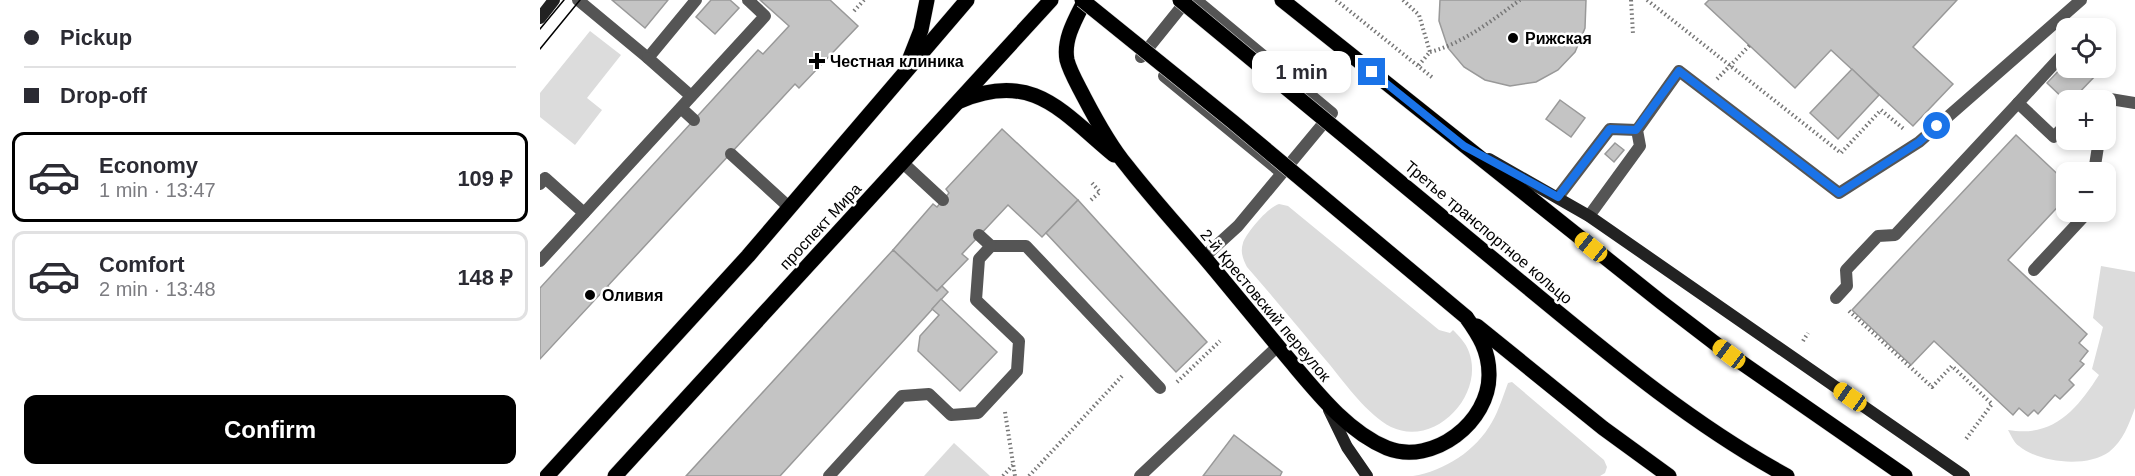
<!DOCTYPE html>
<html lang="en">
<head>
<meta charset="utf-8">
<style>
  :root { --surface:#fff; --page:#f7f7f7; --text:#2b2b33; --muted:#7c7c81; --line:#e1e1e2; --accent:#000 }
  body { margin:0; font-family:Helvetica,sans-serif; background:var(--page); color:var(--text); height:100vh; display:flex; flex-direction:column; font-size:22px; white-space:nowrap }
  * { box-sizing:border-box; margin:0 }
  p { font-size:20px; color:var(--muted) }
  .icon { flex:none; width:33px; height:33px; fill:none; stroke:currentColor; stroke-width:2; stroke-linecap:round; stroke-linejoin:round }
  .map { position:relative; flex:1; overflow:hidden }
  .drawer { display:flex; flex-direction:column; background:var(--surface); width:540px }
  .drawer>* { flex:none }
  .banner { display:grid; align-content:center; height:132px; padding:0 24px; background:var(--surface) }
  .fabs { position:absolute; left:1516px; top:18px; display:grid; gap:12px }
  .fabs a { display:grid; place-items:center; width:60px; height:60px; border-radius:12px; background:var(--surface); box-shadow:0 3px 9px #0003; font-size:30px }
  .end { position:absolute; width:27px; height:27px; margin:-14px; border:8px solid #1a73e8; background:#fff; box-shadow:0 0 0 3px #fff }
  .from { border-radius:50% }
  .bubble { position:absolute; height:42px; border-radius:12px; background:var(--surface); box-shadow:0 3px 9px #0003; font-size:20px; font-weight:700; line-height:42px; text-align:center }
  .car { position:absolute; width:18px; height:36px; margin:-18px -9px; border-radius:8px; box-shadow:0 0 4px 2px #0007; background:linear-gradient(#f5c518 24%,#345 0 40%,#f5c518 0 76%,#345 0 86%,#f5c518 0) }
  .banner b { display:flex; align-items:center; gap:21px; height:57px; font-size:22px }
  .banner b+b { border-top:2px solid var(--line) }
  .banner i { width:15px; height:15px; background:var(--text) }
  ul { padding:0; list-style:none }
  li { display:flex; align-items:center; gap:18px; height:90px; margin:0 12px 9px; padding:0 12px; border:3px solid var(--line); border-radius:12px }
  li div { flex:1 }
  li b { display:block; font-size:22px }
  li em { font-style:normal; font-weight:700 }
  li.current { border-color:var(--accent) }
  li>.icon { width:54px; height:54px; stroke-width:1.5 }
  .primary-button { display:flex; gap:12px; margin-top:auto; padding:12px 24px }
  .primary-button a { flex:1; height:69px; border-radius:12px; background:var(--accent); color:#fff; font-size:24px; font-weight:700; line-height:69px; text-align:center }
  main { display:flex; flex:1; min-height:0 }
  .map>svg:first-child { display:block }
  .green { fill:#dcdcdc }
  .building { fill:#c4c4c4; stroke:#999; stroke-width:1.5 }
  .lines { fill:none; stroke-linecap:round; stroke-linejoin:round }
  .primary-casing { stroke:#dbdbdb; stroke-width:16 }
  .path { stroke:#777; stroke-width:4; stroke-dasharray:1.5 3; stroke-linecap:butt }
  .lane { stroke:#555; stroke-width:12 }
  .secondary { stroke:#222; stroke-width:12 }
  .primary { stroke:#000; stroke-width:15 }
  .tram { stroke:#000; stroke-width:1.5 }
  .primary-bridge-casing { stroke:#dbdbdb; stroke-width:16; stroke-linecap:butt }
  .primary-bridge { stroke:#000; stroke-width:15 }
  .route { stroke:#1a73e8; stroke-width:8 }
  .poi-dot { fill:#000; stroke:#fff; stroke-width:2 }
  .labels { text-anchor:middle; stroke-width:5; stroke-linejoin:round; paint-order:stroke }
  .poi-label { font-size:16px; font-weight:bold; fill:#000; stroke:#fff; text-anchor:start }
  .street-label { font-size:16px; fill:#000; stroke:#fff }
</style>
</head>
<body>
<main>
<section class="drawer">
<div class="banner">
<b><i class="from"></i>Pickup</b>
<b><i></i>Drop-off</b>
</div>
<ul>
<li class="current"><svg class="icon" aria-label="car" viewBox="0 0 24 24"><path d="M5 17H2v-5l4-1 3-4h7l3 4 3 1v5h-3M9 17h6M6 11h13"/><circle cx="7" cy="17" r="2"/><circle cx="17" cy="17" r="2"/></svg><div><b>Economy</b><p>1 min · 13:47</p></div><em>109 ₽</em></li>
<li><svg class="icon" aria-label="car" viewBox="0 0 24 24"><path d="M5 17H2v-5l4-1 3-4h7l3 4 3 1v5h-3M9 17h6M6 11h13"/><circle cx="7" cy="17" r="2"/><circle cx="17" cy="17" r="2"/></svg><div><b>Comfort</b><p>2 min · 13:48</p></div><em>148 ₽</em></li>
</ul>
<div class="primary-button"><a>Confirm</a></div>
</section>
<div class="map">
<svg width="1595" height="476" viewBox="0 0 1595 476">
  <rect width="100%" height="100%" fill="#fff"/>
  <g class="green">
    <path d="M50,31L81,55L47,98L62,110L35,145L0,117V93Z"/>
    <path d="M739,204L748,206L899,330L910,333L913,330C919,336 926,343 929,352C945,395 895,448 851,427C827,414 807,386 790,365C762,332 735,299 707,267C703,259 700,252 703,243C706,233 728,207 739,204Z"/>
    <path d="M1561,266L1595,272V408C1589,424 1583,441 1569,452C1547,468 1499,463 1479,446C1474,443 1471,435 1468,430C1514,438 1537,409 1559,375L1552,369L1563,327L1553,318Z"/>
    <path d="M972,382L1064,460L1067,467L1065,473L1060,476H873C904,471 936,451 952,422C959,410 963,396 968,383Z"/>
    <path d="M414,443L450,476H384Z"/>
  </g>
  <g class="building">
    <path d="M72,0H128L105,28Z"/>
    <path d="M171,0H190L199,8L175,34L156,17Z"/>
    <path d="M220,0H290L318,26L259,88L255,84L0,359V288L218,50L223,54L249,26Z"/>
    <path d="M900,0H1046L1045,28L1035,52L1018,70L996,82L970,86L945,80L924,67L908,48L899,21Z"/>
    <path d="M1169,0H1417L1373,47L1413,84L1373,126L1291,50L1255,88L1165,4Z"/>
    <path d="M1527,62V68H1548L1556,75L1532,100H1527V102L1507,83Z"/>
    <path d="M1312,69L1339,95L1298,139L1270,113Z"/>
    <path d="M1020,100L1045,118L1031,137L1006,119Z"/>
    <path d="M462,129L538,200L502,237L468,205L422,254L428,259L397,291L353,250L393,204L397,207L409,193L406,189Z"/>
    <path d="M1476,135L1527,183V197L1468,260L1547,334L1539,343L1548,351L1540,361L1544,364L1529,380L1534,385L1520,399L1515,395L1498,414L1494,410L1488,416L1479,408L1473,415L1394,341L1371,365L1312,310Z"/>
    <path d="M1075,143L1084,150L1074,162L1065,154Z"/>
    <path d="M538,200L667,342L636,372L506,233Z"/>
    <path d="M353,250L397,291L402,286L408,292L240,476H146Z"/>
    <path d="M401,299L457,352L420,391L378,351L380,336L399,315L392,309Z"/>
    <path d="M694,435L742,472L740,476H663Z"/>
  </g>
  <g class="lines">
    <g class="primary-casing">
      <g id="primary">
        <path d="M545,0C536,18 523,39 527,60C530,72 538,85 544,97C556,120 570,146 587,166C615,202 646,235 675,270C699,299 723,328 747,357C775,390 806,431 847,448C893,466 950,422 949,374C949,351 939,335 926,317"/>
        <path d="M742,0L1121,302L1189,354L1365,476"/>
        <path d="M368,63L381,30L387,0"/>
        <path d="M420,101C493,70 522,112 574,155"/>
        <path d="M970,273C1059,346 1146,421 1247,476"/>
        <path d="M937,326L1063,428L1129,476"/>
        <path d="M7,476L208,256L427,0"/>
        <path d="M75,476L511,0"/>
      </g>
    </g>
    <g class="path">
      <path d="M796,0L893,78"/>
      <path d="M863,0L879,15L890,52L878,66"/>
      <path d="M1091,0L1093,34"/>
      <path d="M1107,0L1301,153L1341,110L1365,130"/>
      <path d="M314,11L324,0"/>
      <path d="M890,52C924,43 951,21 980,0"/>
      <path d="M1177,79L1210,45"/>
      <path d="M551,200L560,192L552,183"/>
      <path d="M67,287L82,300"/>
      <path d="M1309,311L1392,387L1412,366L1452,404L1426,439"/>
      <path d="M1263,341L1268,333"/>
      <path d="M637,382L680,341"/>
      <path d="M465,412L475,476"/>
      <path d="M463,476L473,465"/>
      <path d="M489,476L583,375"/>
    </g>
    <g class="lane">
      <path d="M38,0L108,58L156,0"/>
      <path d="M656,0L792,113L698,226L664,257"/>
      <path d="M1525,52L1478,103L1514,137L1527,123"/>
      <path d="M601,57L647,0"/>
      <path d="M108,58L151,96"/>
      <path d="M624,76L742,173"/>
      <path d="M1548,100L1552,96L1595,103"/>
      <path d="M141,108L154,120"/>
      <path d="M191,154L250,208"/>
      <path d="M363,163L403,200"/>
      <path d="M1554,172L1559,140"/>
      <path d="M0,184L5,178L44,213"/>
      <path d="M1018,197L1070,129L1097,130"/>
      <path d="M1049,216L1100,146L1097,130L1139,71L1299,193L1379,142L1541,0"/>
      <path d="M439,235L451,246H486L620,388"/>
      <path d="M0,261L225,16L208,0"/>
      <path d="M1494,270L1548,212"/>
      <path d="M1296,298L1307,286L1306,270L1338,236L1355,235L1478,103"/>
      <path d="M289,476L362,396L389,394L411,415L438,413L477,371L479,341L436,300L439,259L451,246"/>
      <path d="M600,476L738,346"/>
    </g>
    <g class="secondary">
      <path d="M0,18L14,0"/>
      <path d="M949,159L1049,216L1424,476"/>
      <path d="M789,410L807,447L827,476"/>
    </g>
    <use href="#primary" class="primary"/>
    <g class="tram">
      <path d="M0,29L24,0"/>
      <path d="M0,49L40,0"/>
    </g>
    <g class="primary-bridge-casing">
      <g id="primary-bridge">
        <path d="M542,0L693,122L926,317"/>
        <path d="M640,0L970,273"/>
      </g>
    </g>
    <use href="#primary-bridge" class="primary-bridge"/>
  </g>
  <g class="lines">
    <path class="route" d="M832,72L924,146L1018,197L1070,129L1096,130L1139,71L1299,193L1379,142L1397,126"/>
  </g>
  <g class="poi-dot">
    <circle cx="973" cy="38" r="6"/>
    <path d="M274 52h6v6h6v6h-6v6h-6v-6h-6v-6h6z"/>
    <circle cx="50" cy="295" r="6"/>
  </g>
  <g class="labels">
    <g class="poi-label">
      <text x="985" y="44">Рижская</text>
      <text x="290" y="67">Честная клиника</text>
      <text x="62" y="301">Оливия</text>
    </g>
    <g class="street-label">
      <text transform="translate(280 226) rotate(-47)" y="6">проспект Мира</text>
      <text transform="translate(949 232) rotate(40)" y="6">Третье транспортное кольцо</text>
      <text transform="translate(726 305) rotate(50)" y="6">2-й Крестовский переулок</text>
    </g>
  </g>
</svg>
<div class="fabs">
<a><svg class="icon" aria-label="locate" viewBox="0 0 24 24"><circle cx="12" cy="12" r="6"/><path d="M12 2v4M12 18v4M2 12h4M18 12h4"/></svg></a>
<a>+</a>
<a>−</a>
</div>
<i class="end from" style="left:1397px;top:126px"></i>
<i class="end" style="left:832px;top:72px"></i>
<div class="bubble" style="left:712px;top:51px;width:99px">1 min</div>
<i class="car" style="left:1051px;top:247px;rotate:309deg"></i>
<i class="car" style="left:1189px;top:354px;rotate:307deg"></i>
<i class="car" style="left:1310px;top:397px;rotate:305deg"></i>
</div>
</main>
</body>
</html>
